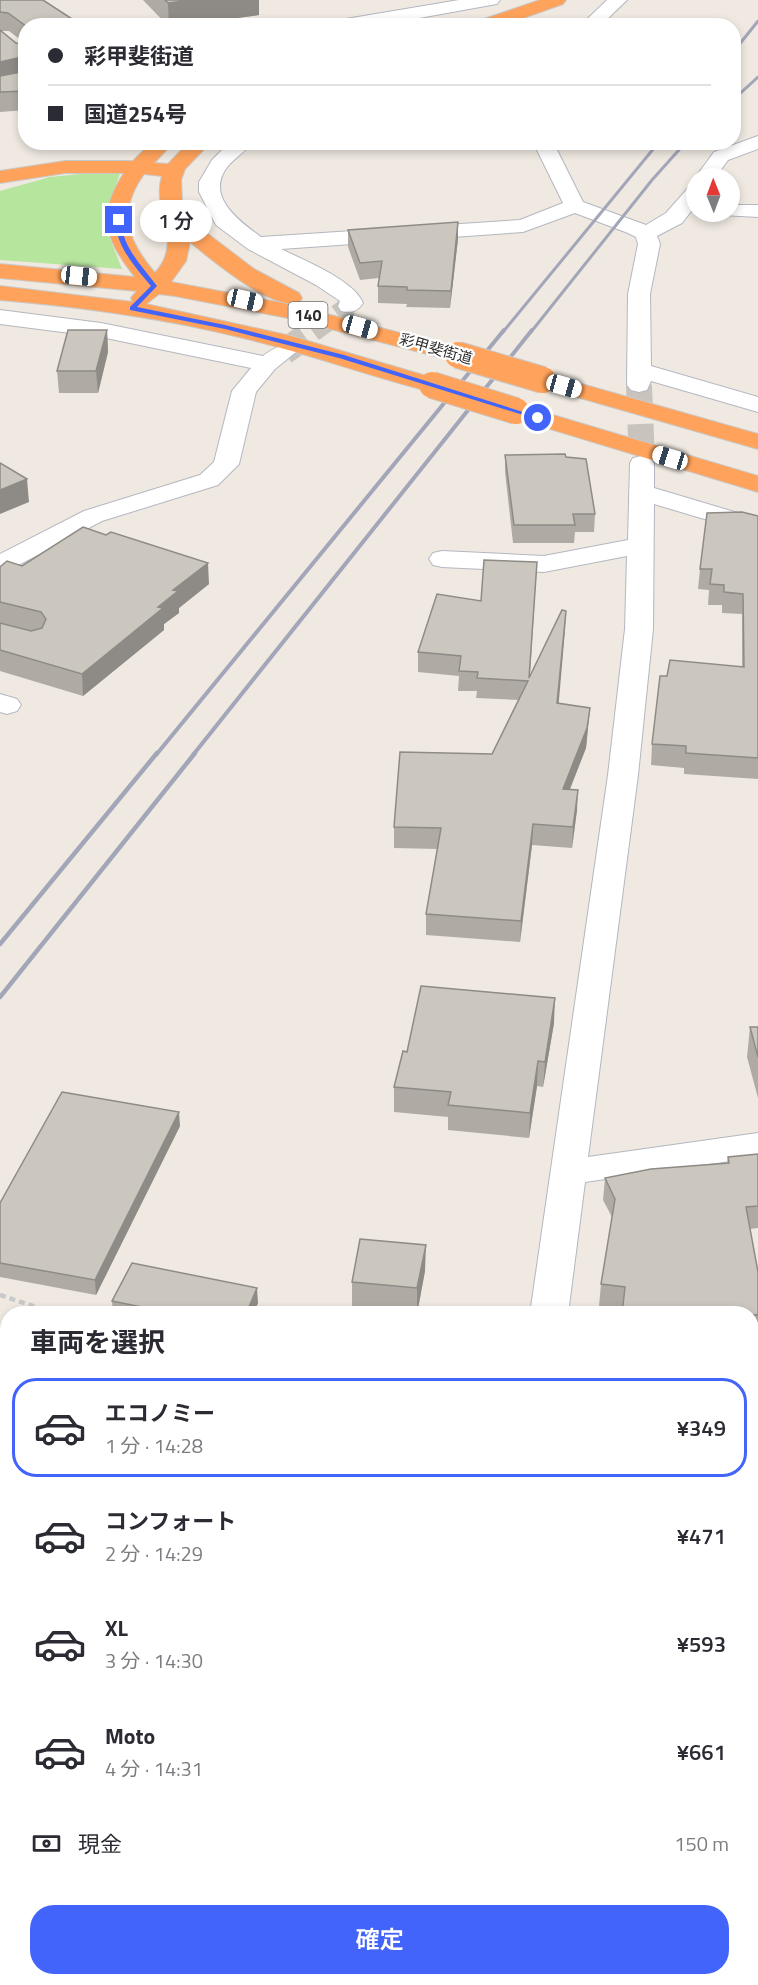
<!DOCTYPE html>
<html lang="ja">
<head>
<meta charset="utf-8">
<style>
  :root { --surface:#fff; --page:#f7f7f7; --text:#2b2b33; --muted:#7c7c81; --line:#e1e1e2; --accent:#4264fb }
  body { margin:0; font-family:"Titillium Web","Noto Sans JP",sans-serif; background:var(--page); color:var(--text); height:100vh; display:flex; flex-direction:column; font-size:22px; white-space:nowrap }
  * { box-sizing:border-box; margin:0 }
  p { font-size:20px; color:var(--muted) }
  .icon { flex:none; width:33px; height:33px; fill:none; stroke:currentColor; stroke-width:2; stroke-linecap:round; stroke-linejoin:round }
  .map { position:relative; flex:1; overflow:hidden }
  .side { position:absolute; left:0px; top:1306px; width:759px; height:680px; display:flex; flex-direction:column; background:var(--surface); border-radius:24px 24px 0 0; box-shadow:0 3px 9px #0003 }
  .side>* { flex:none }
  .banner { position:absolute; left:18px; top:18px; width:723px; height:132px; border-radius:24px; box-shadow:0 3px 9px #0003; display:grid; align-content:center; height:132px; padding:0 30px; background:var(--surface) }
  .needle { width:39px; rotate:359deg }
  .fabs { position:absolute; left:686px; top:168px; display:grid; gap:12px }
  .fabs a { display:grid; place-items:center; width:54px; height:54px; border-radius:50%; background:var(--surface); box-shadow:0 3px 9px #0003; font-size:30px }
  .end { position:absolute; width:27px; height:27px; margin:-14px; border:8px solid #4264fb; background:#fff; box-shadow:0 0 0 3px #fff }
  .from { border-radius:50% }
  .bubble { position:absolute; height:42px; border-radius:21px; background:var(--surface); box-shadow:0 3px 9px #0003; font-size:20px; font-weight:600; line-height:42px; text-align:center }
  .car { position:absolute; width:18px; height:36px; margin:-18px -9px; border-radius:8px; box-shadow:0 0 4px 2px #0007; background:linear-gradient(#fff 24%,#345 0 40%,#fff 0 76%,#345 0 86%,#fff 0) }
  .banner b { display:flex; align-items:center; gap:21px; height:57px; font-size:22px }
  .banner b+b { border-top:2px solid var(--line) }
  .banner i { width:15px; height:15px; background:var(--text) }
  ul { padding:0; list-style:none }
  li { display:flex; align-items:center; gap:18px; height:99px; margin:0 12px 9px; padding:0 18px; border:3px solid transparent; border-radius:24px }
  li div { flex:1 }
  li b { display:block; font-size:22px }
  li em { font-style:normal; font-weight:600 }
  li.current { border-color:var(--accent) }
  li>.icon { width:54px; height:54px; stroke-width:1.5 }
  h2 { padding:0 30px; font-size:27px; line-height:72px }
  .pay { display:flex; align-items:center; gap:15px; height:66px; padding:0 30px; font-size:22px }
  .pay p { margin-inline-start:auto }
  .primary-button { display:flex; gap:12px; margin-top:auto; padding:12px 30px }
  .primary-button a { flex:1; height:69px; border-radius:24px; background:var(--accent); color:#fff; font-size:24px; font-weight:600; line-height:69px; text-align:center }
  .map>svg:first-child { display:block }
  .green { fill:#b6e59e }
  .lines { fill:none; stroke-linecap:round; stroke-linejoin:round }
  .minor-tunnel-far1 { stroke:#c8c4bd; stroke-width:20; stroke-dasharray:20 10; stroke-linecap:butt }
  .minor-tunnel { stroke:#c8c4bd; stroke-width:26; stroke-dasharray:26 13; stroke-linecap:butt }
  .minor-casing { stroke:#b4b7c1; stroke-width:2 }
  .highway-casing { stroke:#c9c9c9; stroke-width:2 }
  .path { stroke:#c9c9c9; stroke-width:4.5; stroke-dasharray:6 4; stroke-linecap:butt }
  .minor { fill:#fff; fill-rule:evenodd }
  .highway { fill:#ffa35c; fill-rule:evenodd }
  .rail-far2 { stroke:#a3a6b8; stroke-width:3 }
  .rail-far1 { stroke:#a3a6b8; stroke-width:4 }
  .rail { stroke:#a3a6b8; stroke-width:4.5 }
  .highway-bridge-casing { stroke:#c9c9c9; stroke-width:28; stroke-linecap:butt }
  .highway-bridge { stroke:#ffa35c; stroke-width:26 }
  .wall { fill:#afaba4 }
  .shaded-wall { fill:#8e8b86 }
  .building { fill:#cbc7bf; stroke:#8e8b86; stroke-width:1.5 }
  .route { fill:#4264fb }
  .labels { text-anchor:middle; stroke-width:4.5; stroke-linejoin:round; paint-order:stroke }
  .far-street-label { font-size:15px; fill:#2e2e2e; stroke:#fff }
  .shield { fill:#fff; stroke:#6d6d6d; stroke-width:1.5 }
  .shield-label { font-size:16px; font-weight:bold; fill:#2e2e2e }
</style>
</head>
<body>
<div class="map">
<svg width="758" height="1985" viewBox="0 0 758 1985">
  <rect width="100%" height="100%" fill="#efe9e1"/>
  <path class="green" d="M90,173H120L111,200L107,231L122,269L0,260V191L50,177Z"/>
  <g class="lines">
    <path class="minor-tunnel-far1" d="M313,332L349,306"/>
    <g class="minor-tunnel">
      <path d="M284,352L315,330"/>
      <path d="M639,385L642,463"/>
    </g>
    <g class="minor-casing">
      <g id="minor">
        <path d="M459,0H500L497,4L491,5L375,26H331L333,22L340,20Z"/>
        <path d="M607,0H627L600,26H580Z"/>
        <path d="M758,136V149L728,160L715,178L696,180L695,178L714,152Z"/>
        <path d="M230,142H252C245,152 235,158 228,166C204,196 239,221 261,237L520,220L563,203L533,142H553L583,202L646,225L666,213L689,187L696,185V205L682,223L657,236L660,244L650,294L651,366L758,397V412L651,381L647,390L639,392L631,390L627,385L628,294L638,244L636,237L628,233L575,213L523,232L281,249C303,260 354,280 363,303C357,312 351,313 341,311L338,306L340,301L316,285L248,249L216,225L199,192V182L212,160Z"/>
        <path d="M729,205H758V217L722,215L719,212H729Z"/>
        <path d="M0,310L101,323L263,356C273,349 280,344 292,347L296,352L275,369L256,392L239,464L218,485L102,521L9,570L0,572V554L84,511L200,475L214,462L232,391L251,368L101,337L0,324Z"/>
        <path d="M642,456L651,458L654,463V488L758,519V535L654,504L653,629L638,775L588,1157L758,1133V1157L585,1182L568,1314H530L608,775L625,629L627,556L544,572L442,567L433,565L429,559L433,553L442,551L544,556L628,540L630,463L633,458Z"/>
        <path d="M0,694L17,699L21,705L17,711L7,714L0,712Z"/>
        <path d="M0,1600L8,1601V1635L0,1634Z"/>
        <path d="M752,1663L758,1664V1700L752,1698Z"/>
        <path d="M415,1978H463L462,1985H414Z"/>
      </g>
    </g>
    <g class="highway-casing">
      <g id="highway">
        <path d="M540,0H566L563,4L501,26H473L475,22Z"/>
        <path d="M152,142H174L154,163L168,164L189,142H211L185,169L181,180L182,200L187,218L254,269L299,293L302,298L299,303C271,310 212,260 190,242L186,261L171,282L288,304L466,350L470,355L466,360L458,362L288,318L175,296L159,294L146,304L291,336L440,380L444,385L440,390L432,392C369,376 307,353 243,338C163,318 82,307 0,300V286L133,302L131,298L137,291L0,278V264L135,277C106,240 96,216 124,173H65L0,183V171L65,161H133ZM144,174L162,176C151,210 185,240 155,273C128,241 116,213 144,174Z"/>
        <path d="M543,373L758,434V449L535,385L531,380L535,375Z"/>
        <path d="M516,404L758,476V492L507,416L504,411L507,406Z"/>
      </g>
    </g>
    <path class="path" d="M0,1295L57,1314"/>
    <use href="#minor" class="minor"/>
    <use href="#highway" class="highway"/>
    <g class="rail-far2">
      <path d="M734,51L758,21"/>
      <path d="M734,99L758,77"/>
      <path d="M503,332L659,142"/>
      <path d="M531,332L652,180L686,142"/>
    </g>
    <g class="rail-far1">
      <path d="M156,755L504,330"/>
      <path d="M193,755L532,330"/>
    </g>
    <g class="rail">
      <path d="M0,944L157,753"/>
      <path d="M0,997L195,753"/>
    </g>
    <g class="highway-bridge-casing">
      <g id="highway-bridge">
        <path d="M458,355L543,380"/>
        <path d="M432,385L516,411"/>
      </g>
    </g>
    <use href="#highway-bridge" class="highway-bridge"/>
  </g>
  <g class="wall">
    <path d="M0,0H43L26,44L9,31H1L16,43L26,45V110L0,112Z"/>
    <path d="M143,0H259V15L177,26H168Z"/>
    <path d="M348,230L458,239L450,308L406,307L407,304L378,303V286L379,278L360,280L348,247Z"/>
    <path d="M107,330L108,352L98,393H59L57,371Z"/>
    <path d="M505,455L566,457L595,514L594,532H575L574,543H513L505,472Z"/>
    <path d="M758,516V779L684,774V768L651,765L652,744L667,676L742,666V614L722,613V605H708L709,590L698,589L700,569Z"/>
    <path d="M537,562L530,676L566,611L558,703L588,728L586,748L570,789L577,810L572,848L532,845L520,942L426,935V914L437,849L394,848V827L492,754L518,700L476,698L477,691H458L459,676L418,672V652L481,601Z"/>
    <path d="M22,566L209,584L179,608V613L164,624V630L83,696L0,671V567Z"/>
    <path d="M554,1023L543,1087L537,1086L529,1138L448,1130V1117L394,1112V1087L407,1052Z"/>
    <path d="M750,1027H758V1098L747,1057Z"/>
    <path d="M180,1126L96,1295L0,1277V1203Z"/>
    <path d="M758,1154V1228L750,1229L758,1272V1337H752V1314H622L623,1309L599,1306L601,1284L612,1217L603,1200L605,1178L727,1163L728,1157Z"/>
    <path d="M425,1271L417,1314H403L352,1309V1282Z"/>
    <path d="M112,1301L258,1303L253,1314H113Z"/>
    <path d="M265,1978H381L379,1985H265Z"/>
  </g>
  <g class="shaded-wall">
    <path d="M192,0H259V15L177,26H169L168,3Z"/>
    <path d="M26,56V75L0,81V62Z"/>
    <path d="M458,222V239L450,308L451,291Z"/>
    <path d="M107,330L108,352L98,393L96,371Z"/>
    <path d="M27,479L29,502L0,514V490Z"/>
    <path d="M208,563L209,584L179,608V613L164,624V630L83,696L82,674L158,607L173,590Z"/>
    <path d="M566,611L565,630L557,723V703Z"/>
    <path d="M590,708L586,748L562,809L563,789Z"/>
    <path d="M578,790L577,810L572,848L573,827Z"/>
    <path d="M533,824L532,845L520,942L521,921Z"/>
    <path d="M555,998L554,1023L543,1087L545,1062Z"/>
    <path d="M538,1061L537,1086L529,1138L530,1113Z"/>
    <path d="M179,1112L180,1126L96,1295L95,1280Z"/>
    <path d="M426,1245L425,1271L417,1314V1288Z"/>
    <path d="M257,1288L258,1303L253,1314H246Z"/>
    <path d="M14,1978H21L20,1985H13Z"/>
    <path d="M374,1978H381L379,1985H373Z"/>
  </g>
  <g class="building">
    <path d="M0,0H43L83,26H26L8,13L0,12Z"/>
    <path d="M165,0H192L168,3Z"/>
    <path d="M0,30L16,43L26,45V56L0,62Z"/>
    <path d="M26,71V91L0,92V76Z"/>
    <path d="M458,222L451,291L407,290V287L378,286L382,261L360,263L348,230Z"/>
    <path d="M68,330H107L96,371H57Z"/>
    <path d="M565,454L566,457L586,459L595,514H573L575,525H514L505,455Z"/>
    <path d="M0,463L27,479L0,490Z"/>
    <path d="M742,512L758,516V758L686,753V746L652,744L660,676H667L670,660L744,667L743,594L724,592V585L710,584L712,569H700L707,513Z"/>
    <path d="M83,527L106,535L111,532L208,563L173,590L178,591L158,607L163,608L82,674L0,650V623L31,631L42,628L46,619L41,612L0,602V567L7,561L22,566Z"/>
    <path d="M484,560L537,562L529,678L562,610L566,611L557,703L590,708L587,728L563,789L578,790L573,827L533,824L521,921L426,914L441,828L394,827L400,752L492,754L528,681L477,678L478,672L459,671L461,656L418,652L437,594L481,601Z"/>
    <path d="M421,986L555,998L545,1062L538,1061L530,1113L448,1105L451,1092L394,1087L403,1051L407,1052Z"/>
    <path d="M750,1027H758V1057Z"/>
    <path d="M62,1092L179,1112L95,1280L0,1263V1203Z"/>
    <path d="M758,1154V1206L746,1207L758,1272V1315L679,1313V1314H622L625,1287L601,1284L615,1199L605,1178L651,1169L729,1163L728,1157Z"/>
    <path d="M360,1239L426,1245L417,1288L352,1282Z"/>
    <path d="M132,1263L257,1288L246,1314H176L112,1301Z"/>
    <path d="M8,1864V1978H14L13,1985H0V1865Z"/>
    <path d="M277,1978H374L373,1985H311Z"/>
    <path d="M494,1978H645L644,1985H493Z"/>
  </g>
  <path class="route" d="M119,218L122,220C120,245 143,267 157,286L137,307L225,325L344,355L542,418L536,419L339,358L225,329L130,310V307L151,286C136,268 114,244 116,220Z"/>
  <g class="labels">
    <g class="far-street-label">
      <text transform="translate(436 349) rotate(16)" y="5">彩甲斐街道</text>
    </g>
    <rect class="shield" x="288.5" y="302" width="39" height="26" rx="4.5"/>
    <g class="shield-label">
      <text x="308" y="321">140</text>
    </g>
  </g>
</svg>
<div class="fabs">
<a><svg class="needle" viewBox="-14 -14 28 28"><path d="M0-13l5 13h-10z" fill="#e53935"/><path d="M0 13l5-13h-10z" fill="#7c7c81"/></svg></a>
</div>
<i class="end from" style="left:538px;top:418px"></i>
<i class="end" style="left:119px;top:220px"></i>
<div class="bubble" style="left:140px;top:200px;width:72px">1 分</div>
<i class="car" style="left:79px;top:276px;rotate:96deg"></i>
<i class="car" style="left:245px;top:300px;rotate:103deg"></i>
<i class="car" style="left:360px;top:327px;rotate:106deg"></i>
<i class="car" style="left:564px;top:386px;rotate:106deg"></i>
<i class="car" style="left:670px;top:458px;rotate:287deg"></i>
<div class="banner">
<b><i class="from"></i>彩甲斐街道</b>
<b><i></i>国道254号</b>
</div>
<section class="side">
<h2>車両を選択</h2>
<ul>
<li class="current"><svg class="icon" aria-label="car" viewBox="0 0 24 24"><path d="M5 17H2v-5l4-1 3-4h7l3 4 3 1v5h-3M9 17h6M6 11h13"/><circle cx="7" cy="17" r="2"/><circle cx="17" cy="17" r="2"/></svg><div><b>エコノミー</b><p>1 分 · 14:28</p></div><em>¥349</em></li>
<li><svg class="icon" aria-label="car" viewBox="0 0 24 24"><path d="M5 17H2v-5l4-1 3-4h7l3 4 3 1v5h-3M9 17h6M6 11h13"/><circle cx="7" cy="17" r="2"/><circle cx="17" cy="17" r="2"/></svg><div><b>コンフォート</b><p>2 分 · 14:29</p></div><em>¥471</em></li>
<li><svg class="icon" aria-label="car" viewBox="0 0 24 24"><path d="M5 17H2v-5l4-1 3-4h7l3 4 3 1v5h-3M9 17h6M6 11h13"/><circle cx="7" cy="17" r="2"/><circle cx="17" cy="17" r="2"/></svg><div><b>XL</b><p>3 分 · 14:30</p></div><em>¥593</em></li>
<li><svg class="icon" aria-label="car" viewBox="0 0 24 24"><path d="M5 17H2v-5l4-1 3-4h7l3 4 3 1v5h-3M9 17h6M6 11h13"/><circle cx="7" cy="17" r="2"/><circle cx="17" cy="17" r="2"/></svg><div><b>Moto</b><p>4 分 · 14:31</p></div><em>¥661</em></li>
</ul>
<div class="pay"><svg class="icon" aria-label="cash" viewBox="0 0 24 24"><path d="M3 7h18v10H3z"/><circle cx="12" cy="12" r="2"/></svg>現金<p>150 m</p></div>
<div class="primary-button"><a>確定</a></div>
</section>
</div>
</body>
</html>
